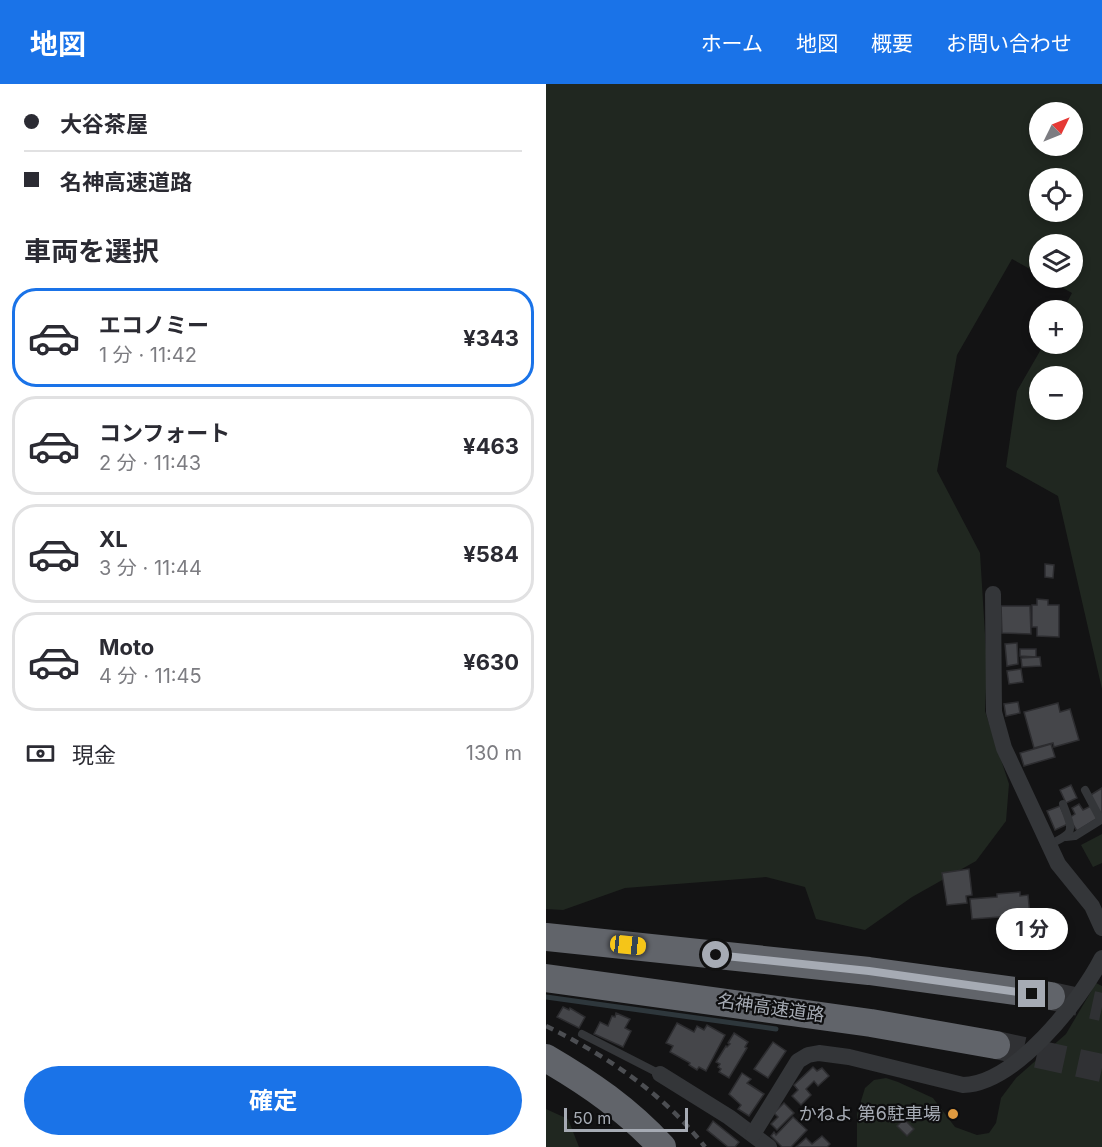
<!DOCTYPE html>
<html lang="ja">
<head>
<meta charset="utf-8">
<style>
  :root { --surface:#fff; --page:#f2f2f3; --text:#2b2b33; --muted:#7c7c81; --line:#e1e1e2; --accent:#1a73e8 }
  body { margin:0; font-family:Inter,"Noto Sans JP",sans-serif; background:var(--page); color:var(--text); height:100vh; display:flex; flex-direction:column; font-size:22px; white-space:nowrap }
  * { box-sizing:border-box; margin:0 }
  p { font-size:20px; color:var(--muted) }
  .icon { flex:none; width:33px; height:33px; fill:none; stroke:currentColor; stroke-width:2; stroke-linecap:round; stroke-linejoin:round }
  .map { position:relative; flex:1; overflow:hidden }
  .side { display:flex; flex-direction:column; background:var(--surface); width:546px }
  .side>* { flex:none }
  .banner { display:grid; align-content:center; height:132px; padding:0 24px; background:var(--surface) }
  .needle { width:39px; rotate:47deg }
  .fabs { position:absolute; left:483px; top:18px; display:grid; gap:12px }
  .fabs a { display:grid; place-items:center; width:54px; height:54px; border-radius:50%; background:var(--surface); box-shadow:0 3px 9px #0003; font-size:30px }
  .scale { position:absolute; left:18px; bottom:15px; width:124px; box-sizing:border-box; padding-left:6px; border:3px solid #a6abb4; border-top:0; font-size:16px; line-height:21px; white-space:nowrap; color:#a6abb4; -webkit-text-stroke:4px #0e0e0f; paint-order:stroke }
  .end { position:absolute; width:27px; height:27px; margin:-14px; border:8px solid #a6abb4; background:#111; box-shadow:0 0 0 3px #111 }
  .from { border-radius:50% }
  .bubble { position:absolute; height:42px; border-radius:21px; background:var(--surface); box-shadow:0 3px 9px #0003; font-size:20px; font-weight:700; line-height:42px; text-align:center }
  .car { position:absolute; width:18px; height:36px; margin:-18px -9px; border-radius:8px; box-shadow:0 0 4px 2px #0007; background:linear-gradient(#f5c518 24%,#345 0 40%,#f5c518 0 76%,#345 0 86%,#f5c518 0) }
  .banner b { display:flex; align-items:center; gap:21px; height:57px; font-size:22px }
  .banner b+b { border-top:2px solid var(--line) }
  .banner i { width:15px; height:15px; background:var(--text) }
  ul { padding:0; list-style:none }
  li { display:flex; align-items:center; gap:18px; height:99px; margin:0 12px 9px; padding:0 12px; border:3px solid var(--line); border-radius:24px }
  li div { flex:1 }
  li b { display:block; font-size:22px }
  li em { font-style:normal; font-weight:700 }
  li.selected { border-color:var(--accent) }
  li>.icon { width:54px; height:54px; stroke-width:1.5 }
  h2 { padding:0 24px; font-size:27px; line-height:72px }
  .pay { display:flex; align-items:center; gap:15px; height:66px; padding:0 24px; font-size:22px }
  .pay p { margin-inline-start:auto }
  .primary-button { display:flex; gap:12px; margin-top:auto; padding:12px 24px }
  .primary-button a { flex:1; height:69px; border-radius:36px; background:var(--accent); color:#fff; font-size:24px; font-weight:700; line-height:69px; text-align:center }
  header { display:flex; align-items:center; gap:36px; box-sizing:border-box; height:84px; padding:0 30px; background:var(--accent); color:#fff }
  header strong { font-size:28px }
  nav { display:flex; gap:33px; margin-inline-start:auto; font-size:21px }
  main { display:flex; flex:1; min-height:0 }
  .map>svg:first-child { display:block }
  .green { fill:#202720; fill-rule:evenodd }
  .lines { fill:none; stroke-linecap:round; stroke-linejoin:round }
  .stream { stroke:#2e373c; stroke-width:5 }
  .building { fill:#45464a; stroke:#2d2d30; stroke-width:1.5 }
  .highway-tunnel { stroke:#303134; stroke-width:28; stroke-dasharray:28 14; stroke-linecap:butt }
  .lane { stroke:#343639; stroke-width:8 }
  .street { stroke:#343639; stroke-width:16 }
  .highway { stroke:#61646a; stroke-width:28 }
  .rail { stroke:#4c4e52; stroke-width:4.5; stroke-dasharray:8 6; stroke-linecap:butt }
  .route { stroke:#a6abb4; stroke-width:8 }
  .poi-dot { fill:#df9a40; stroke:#0e0e0f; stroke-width:2 }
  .labels { text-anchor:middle; stroke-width:4.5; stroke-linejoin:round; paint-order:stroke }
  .street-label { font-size:18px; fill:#a6abb4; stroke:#0e0e0f }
  .poi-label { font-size:18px; fill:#a6abb4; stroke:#0e0e0f; text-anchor:end }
</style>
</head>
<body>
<header>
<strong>地図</strong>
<nav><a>ホーム</a><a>地図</a><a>概要</a><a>お問い合わせ</a></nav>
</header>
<main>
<section class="side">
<div class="banner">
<b><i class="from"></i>大谷茶屋</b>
<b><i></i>名神高速道路</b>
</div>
<h2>車両を選択</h2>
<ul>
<li class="selected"><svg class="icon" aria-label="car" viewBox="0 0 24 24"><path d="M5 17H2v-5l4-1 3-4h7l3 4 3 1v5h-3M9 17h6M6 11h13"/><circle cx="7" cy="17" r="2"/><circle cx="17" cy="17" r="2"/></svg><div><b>エコノミー</b><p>1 分 · 11:42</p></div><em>¥343</em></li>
<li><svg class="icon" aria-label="car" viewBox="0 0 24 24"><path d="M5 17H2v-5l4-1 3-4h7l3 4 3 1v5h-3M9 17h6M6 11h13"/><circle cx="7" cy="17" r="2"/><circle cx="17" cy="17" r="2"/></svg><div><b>コンフォート</b><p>2 分 · 11:43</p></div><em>¥463</em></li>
<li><svg class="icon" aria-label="car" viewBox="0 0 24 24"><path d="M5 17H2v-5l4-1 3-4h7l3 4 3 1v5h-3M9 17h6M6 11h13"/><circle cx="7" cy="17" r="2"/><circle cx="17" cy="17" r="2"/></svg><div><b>XL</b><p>3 分 · 11:44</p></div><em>¥584</em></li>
<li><svg class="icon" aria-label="car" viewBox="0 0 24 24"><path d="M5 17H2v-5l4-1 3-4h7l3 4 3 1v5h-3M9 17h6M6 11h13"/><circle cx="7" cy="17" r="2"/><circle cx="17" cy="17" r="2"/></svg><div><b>Moto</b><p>4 分 · 11:45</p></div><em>¥630</em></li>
</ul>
<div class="pay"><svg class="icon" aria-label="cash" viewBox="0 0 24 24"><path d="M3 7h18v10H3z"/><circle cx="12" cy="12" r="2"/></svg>現金<p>130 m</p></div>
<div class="primary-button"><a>確定</a></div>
</section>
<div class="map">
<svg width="556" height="1063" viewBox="0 0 556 1063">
  <rect width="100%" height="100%" fill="#131314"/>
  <g class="green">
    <path d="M0,0H556V605L512,412L460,383L471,307L498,260H526V226H517L526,209L499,194H526V160H494L493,190L466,175L411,271L391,387L434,469L441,583L439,627L463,700L460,737L430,777L366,813L319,846L270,835L259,803L220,793L79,804L17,826L0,825ZM494,28H526V62H494ZM494,94H526V128H494ZM494,292H526V326H494Z"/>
    <path d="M556,750V779L547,783L535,761Z"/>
    <path d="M550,899L556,902V1063H311V1030L319,1004L328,996L340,994L352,998L387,1014L409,1043L431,1051L443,1049L450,1039L455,1014L470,994L520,950Z"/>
    <path d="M0,1025L22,1035L33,1063H0Z"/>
  </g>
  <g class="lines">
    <path class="stream" d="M0,913L230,945"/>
  </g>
  <g class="building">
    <path d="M499,480L508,481L507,494L499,493Z"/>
    <path d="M491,515L502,516V521H513V553L491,552V543H486V521H491Z"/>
    <path d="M455,522H484L485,550L456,549Z"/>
    <path d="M471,559L472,580L461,582L459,560Z"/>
    <path d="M474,565H490V573L474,572Z"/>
    <path d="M494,573L495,582L476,583L475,574Z"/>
    <path d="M475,585L477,598L463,600L461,587Z"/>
    <path d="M472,618L474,629L460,632L458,620Z"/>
    <path d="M512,619L514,628L524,625L533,656L508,663L507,659L488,664L478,628Z"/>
    <path d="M505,660L509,673L478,682L474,669Z"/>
    <path d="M525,701L531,714L520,719L514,706Z"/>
    <path d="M556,704V731L543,712Z"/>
    <path d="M533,720L537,726L545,722L552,734L531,747L523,734L529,730L526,724Z"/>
    <path d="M514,722L522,740L509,746L501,727Z"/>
    <path d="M423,785L426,811L420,812L421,819L401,821L396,789Z"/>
    <path d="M474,808V812L482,811L484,831L426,835L424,815L451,813V810Z"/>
    <path d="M17,923L23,926L24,924L39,933L33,944L11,933Z"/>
    <path d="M70,929L84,935L79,944L85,947L77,963L48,950L54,938L62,942L66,932L69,933Z"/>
    <path d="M131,939L148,948L151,942L158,946L161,941L179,951L160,987L153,983L151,986L143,981L144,979L124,968L127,962L120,959Z"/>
    <path d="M188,949L202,958L199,963L201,964L183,994L173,988L175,985L172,983L174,980L170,978L180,962L181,963L184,960L182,959Z"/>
    <path d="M227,958L240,967L222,994L208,985Z"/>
    <path d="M267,983L271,987L276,984L283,992L272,1002L268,997L260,1005L265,1011L255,1021L246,1012L252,1006L248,1001Z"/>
    <path d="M196,989L205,995L201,999L218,1010L203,1032L192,1025L195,1021L183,1010Z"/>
    <path d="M238,1019L248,1029L231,1046L225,1040L232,1033L228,1029Z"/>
    <path d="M247,1033L261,1046L245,1063H236L225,1052L228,1048L230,1051Z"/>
    <path d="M358,1035L368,1045L361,1052L351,1042Z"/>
    <path d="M167,1037L193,1058L189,1063H182L161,1046Z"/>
    <path d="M276,1052L284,1060L281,1063H250L260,1054L266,1060Z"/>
  </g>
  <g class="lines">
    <g class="highway-tunnel">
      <path d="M505,912L556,923"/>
      <path d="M450,961L556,984"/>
    </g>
    <g class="lane">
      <path d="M520,753L529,752L555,736L539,706"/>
      <path d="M502,761C530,748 527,748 517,720"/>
      <path d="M36,950L114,990"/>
    </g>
    <g class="street">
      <path d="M447,510L448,628L458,664L512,780L546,822L556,844"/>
      <path d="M114,990L183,1033L223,1063"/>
      <path d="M207,1050L252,977L262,971L273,969L303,973L417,1001C469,1000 534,917 556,874"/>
    </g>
    <g class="highway">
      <path d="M0,853L323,887L505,912"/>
      <path d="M0,894L325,939L450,961"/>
      <path d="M0,974C43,999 82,1026 116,1063"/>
    </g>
    <path class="rail" d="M0,942C61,972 118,1010 159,1063"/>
  </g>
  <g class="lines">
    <path class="route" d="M170,871L323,887L486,910"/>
  </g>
  <circle class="poi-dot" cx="407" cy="1030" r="6"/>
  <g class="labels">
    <g class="street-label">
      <text transform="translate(225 924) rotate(8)" y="6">名神高速道路</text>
    </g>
    <g class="poi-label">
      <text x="395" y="1036">かねよ 第6駐車場</text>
    </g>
  </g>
</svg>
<div class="fabs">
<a><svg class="needle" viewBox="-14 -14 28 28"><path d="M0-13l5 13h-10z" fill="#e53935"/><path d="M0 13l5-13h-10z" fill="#7c7c81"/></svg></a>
<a><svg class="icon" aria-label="locate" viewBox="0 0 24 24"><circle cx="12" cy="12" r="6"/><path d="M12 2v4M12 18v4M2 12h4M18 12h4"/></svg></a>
<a><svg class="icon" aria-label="layers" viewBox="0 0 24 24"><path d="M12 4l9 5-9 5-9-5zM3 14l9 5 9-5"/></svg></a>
<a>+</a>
<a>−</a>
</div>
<div class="scale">50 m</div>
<i class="end from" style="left:170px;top:871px"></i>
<i class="end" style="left:486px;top:910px"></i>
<div class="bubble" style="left:450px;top:824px;width:72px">1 分</div>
<i class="car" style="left:82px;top:861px;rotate:96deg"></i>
</div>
</main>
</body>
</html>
